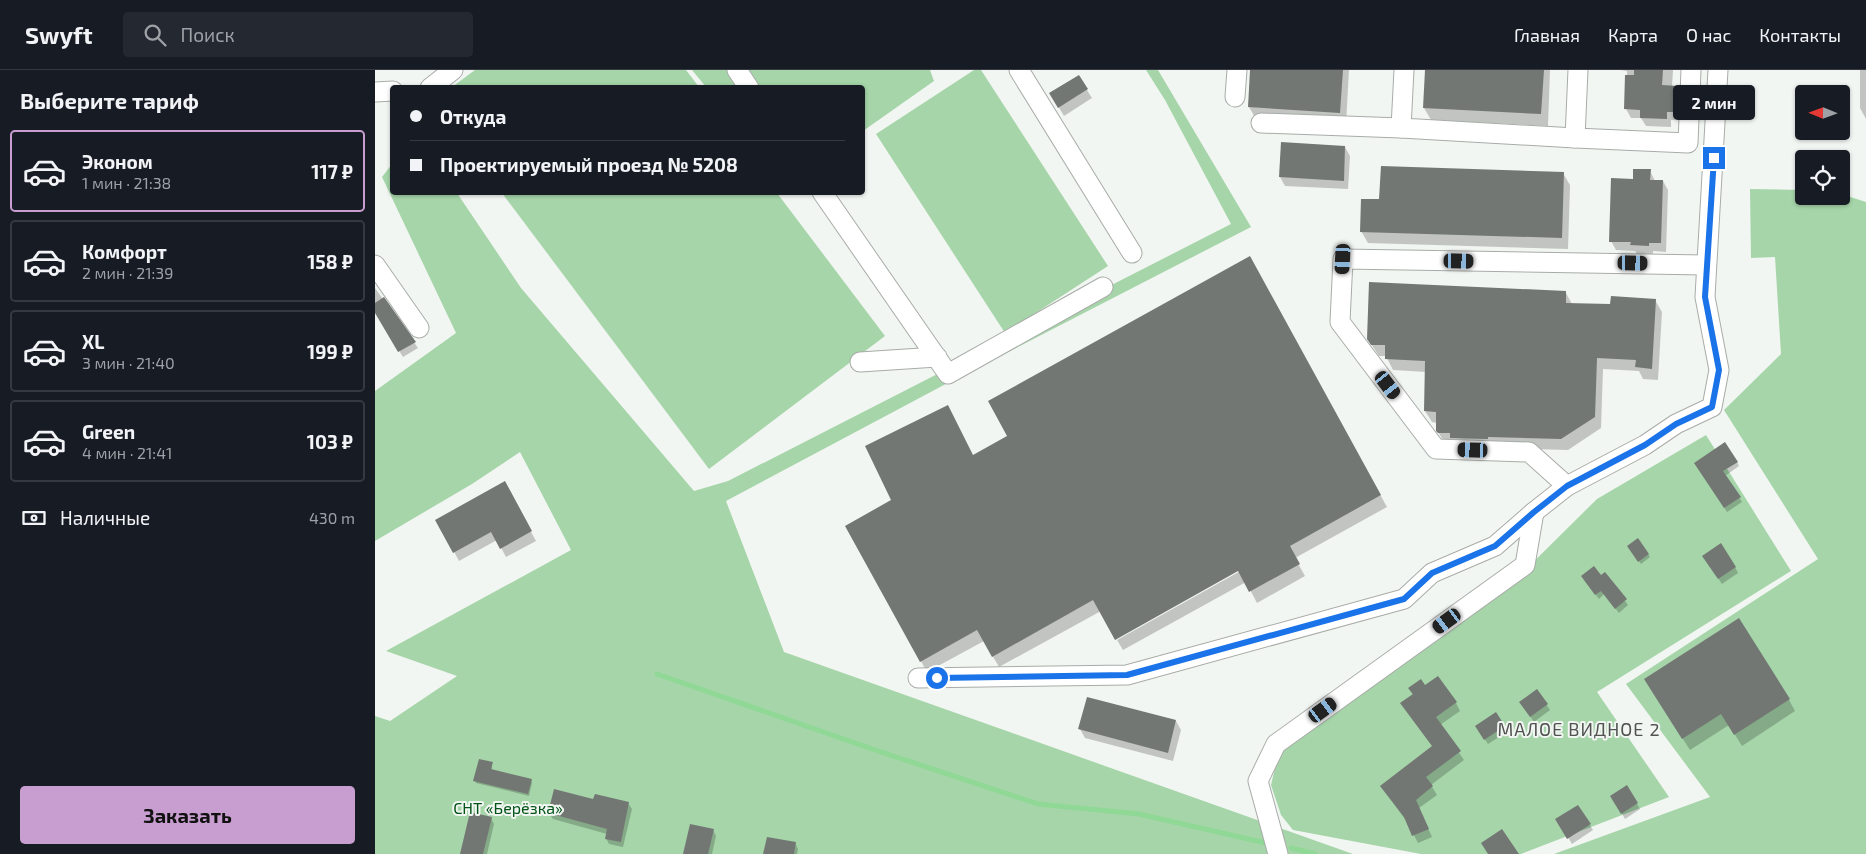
<!DOCTYPE html>
<html lang="ru">
<head>
<meta charset="utf-8">
<style>
  :root { --surface:#171b24; --page:#242831; --text:#f1f3f6; --muted:#9ea1a6; --line:#363941; --accent:#c89ed0 }
  body { margin:0; font-family:"Exo 2",sans-serif; background:var(--page); color:var(--text); height:100vh; display:flex; flex-direction:column; font-size:19px; white-space:nowrap }
  * { box-sizing:border-box; margin:0 }
  p { font-size:16px; color:var(--muted) }
  .icon { flex:none; width:28px; height:28px; fill:none; stroke:currentColor; stroke-width:2; stroke-linecap:round; stroke-linejoin:round }
  .map { position:relative; flex:1; overflow:hidden }
  .sheet { display:flex; flex-direction:column; background:var(--surface); width:375px }
  .sheet>* { flex:none }
  .top-card { position:absolute; left:15px; top:15px; width:475px; height:110px; border-radius:5px; box-shadow:0 1px 4px #0004; display:grid; align-content:center; height:110px; padding:0 20px; background:var(--surface) }
  .needle { width:32px; rotate:271deg }
  .fabs { position:absolute; left:1420px; top:15px; display:grid; gap:10px }
  .fabs a { display:grid; place-items:center; width:55px; height:55px; border-radius:5px; background:var(--surface); box-shadow:0 1px 4px #0004; font-size:25px }
  .end { position:absolute; width:22px; height:22px; margin:-11px; border:6px solid #1a73e8; background:#fff; box-shadow:0 0 0 2px #fff }
  .from { border-radius:50% }
  .bubble { position:absolute; height:35px; border-radius:5px; background:var(--surface); box-shadow:0 1px 4px #0004; font-size:16px; font-weight:700; line-height:35px; text-align:center }
  .car { position:absolute; width:15px; height:30px; margin:-15px -8px; border-radius:6px; box-shadow:0 0 4px 1px #0007; background:linear-gradient(#222 24%,#8ab4d8 0 40%,#222 0 76%,#8ab4d8 0 86%,#222 0) }
  .top-card b { display:flex; align-items:center; gap:18px; height:48px; font-size:19px }
  .top-card b+b { border-top:1px solid var(--line) }
  .top-card i { width:12px; height:12px; background:var(--text) }
  ul { padding:0; list-style:none }
  li { display:flex; align-items:center; gap:15px; height:82px; margin:0 10px 8px; padding:0 10px; border:2px solid var(--line); border-radius:5px }
  li div { flex:1 }
  li b { display:block; font-size:19px }
  li em { font-style:normal; font-weight:700 }
  li.selected { border-color:var(--accent) }
  li>.icon { width:45px; height:45px; stroke-width:1.5 }
  h2 { padding:0 20px; font-size:22px; line-height:60px }
  .pay { display:flex; align-items:center; gap:12px; height:55px; padding:0 20px; font-size:19px }
  .pay p { margin-inline-start:auto }
  .button { display:flex; gap:10px; margin-top:auto; padding:10px 20px }
  .button a { flex:1; height:58px; border-radius:5px; background:var(--accent); color:#111; font-size:20px; font-weight:700; line-height:58px; text-align:center }
  header { display:flex; align-items:center; gap:30px; box-sizing:border-box; height:70px; padding:0 25px; background:var(--surface); border-bottom:1px solid var(--line) }
  header strong { font-size:24px }
  nav { display:flex; gap:28px; margin-inline-start:auto; font-size:18px }
  .search { width:350px; height:45px; background:var(--page); display:flex; align-items:center; gap:12px; box-sizing:border-box; padding:0 18px; border-radius:5px; color:var(--muted); font-size:19px }
  main { display:flex; flex:1; min-height:0 }
  .map>svg:first-child { display:block }
  .green { fill:#a6d5a9 }
  .shadow { fill:#0003 }
  .lines { fill:none; stroke-linecap:round; stroke-linejoin:round }
  .stream { stroke:#8fd895; stroke-width:5 }
  .building { fill:#737774 }
  .minor-casing { stroke:#a8aca8; stroke-width:21 }
  .minor { stroke:#fff; stroke-width:19 }
  .route { stroke:#1a73e8; stroke-width:6 }
  .labels { text-anchor:middle; stroke-width:4; stroke-linejoin:round; paint-order:stroke }
  .park-label { font-size:16px; fill:#005417; stroke:#f2f6f2 }
  .neighbourhood-label { font-size:18px; letter-spacing:1px; fill:#505350; stroke:#f2f6f2 }
</style>
</head>
<body>
<header>
<strong>Swyft</strong>
<div class="search"><svg class="icon" aria-label="search" viewBox="0 0 24 24"><circle cx="10" cy="10" r="6"/><path d="M15 15l6 6"/></svg>Поиск</div>
<nav><a>Главная</a><a>Карта</a><a>О нас</a><a>Контакты</a></nav>
</header>
<main>
<section class="sheet">
<h2>Выберите тариф</h2>
<ul>
<li class="selected"><svg class="icon" aria-label="car" viewBox="0 0 24 24"><path d="M5 17H2v-5l4-1 3-4h7l3 4 3 1v5h-3M9 17h6M6 11h13"/><circle cx="7" cy="17" r="2"/><circle cx="17" cy="17" r="2"/></svg><div><b>Эконом</b><p>1 мин · 21:38</p></div><em>117 ₽</em></li>
<li><svg class="icon" aria-label="car" viewBox="0 0 24 24"><path d="M5 17H2v-5l4-1 3-4h7l3 4 3 1v5h-3M9 17h6M6 11h13"/><circle cx="7" cy="17" r="2"/><circle cx="17" cy="17" r="2"/></svg><div><b>Комфорт</b><p>2 мин · 21:39</p></div><em>158 ₽</em></li>
<li><svg class="icon" aria-label="car" viewBox="0 0 24 24"><path d="M5 17H2v-5l4-1 3-4h7l3 4 3 1v5h-3M9 17h6M6 11h13"/><circle cx="7" cy="17" r="2"/><circle cx="17" cy="17" r="2"/></svg><div><b>XL</b><p>3 мин · 21:40</p></div><em>199 ₽</em></li>
<li><svg class="icon" aria-label="car" viewBox="0 0 24 24"><path d="M5 17H2v-5l4-1 3-4h7l3 4 3 1v5h-3M9 17h6M6 11h13"/><circle cx="7" cy="17" r="2"/><circle cx="17" cy="17" r="2"/></svg><div><b>Green</b><p>4 мин · 21:41</p></div><em>103 ₽</em></li>
</ul>
<div class="pay"><svg class="icon" aria-label="cash" viewBox="0 0 24 24"><path d="M3 7h18v10H3z"/><circle cx="12" cy="12" r="2"/></svg>Наличные<p>430 m</p></div>
<div class="button"><a>Заказать</a></div>
</section>
<div class="map">
<svg width="1491" height="784" viewBox="0 0 1491 784">
  <rect width="100%" height="100%" fill="#f2f6f2"/>
  <g class="green">
    <path d="M100,0H311L324,17H77Z"/>
    <path d="M317,0H555L559,11L488,61V18L331,17Z"/>
    <path d="M599,0H606L733,196L630,263L501,64Z"/>
    <path d="M771,0H783L876,157L567,316L351,431L409,582L978,784H0V646L15,651L82,606L11,581L196,480L145,382L97,414L0,471V321L81,263L7,107L17,94L18,122L82,123L146,218L319,421L353,411L856,154L790,30Z"/>
    <path d="M1375,119L1429,120V126H1466V124L1491,132V784H1179L1335,727L1251,614L1443,489L1349,340L1406,284L1400,187L1376,188Z"/>
    <path d="M127,123H402L510,266L334,399Z"/>
    <path d="M1331,365L1416,501L1222,622L1294,727L1146,784H1046L918,760L906,745L896,715L903,685L957,638L1127,523L1222,429Z"/>
  </g>
  <g class="shadow">
    <path d="M876,0H974L971,54L881,49L874,37Z"/>
    <path d="M1051,0H1175L1173,56L1056,50L1049,38Z"/>
    <path d="M1245,0H1298L1297,17H1303L1308,26L1307,50H1296V57L1271,56L1266,48H1256L1251,39L1252,1Z"/>
    <path d="M1485,0H1491V49L1485,38Z"/>
    <path d="M703,6L717,28L689,46L676,24Z"/>
    <path d="M907,74L970,77L975,86L973,119L910,116L905,107Z"/>
    <path d="M1275,101L1280,111H1288L1293,120L1291,182L1278,181V184H1262L1260,181L1241,180L1236,171L1259,110Z"/>
    <path d="M1188,103L1195,115L1193,179L993,173L986,161L1005,130Z"/>
    <path d="M881,199L1012,437L920,488L930,506L882,533L871,512L748,580L742,570L869,499L868,497L726,541L624,597L609,571L552,602L471,456L633,367Z"/>
    <path d="M0,218L43,278L28,287L0,242Z"/>
    <path d="M1191,223L1197,234L1236,235L1280,230L1287,242L1283,310L1268,309L1264,301L1228,299L1226,358L1193,380L1119,378L1069,372L1062,360V353L1057,352L1050,341L1051,302L1018,300L1011,286H1004L993,269Z"/>
    <path d="M1362,392L1364,396L1350,406L1367,432L1352,442L1323,397Z"/>
    <path d="M129,413L161,471L131,487L122,470L84,491L62,450Z"/>
    <path d="M1263,470L1275,487L1266,494L1254,476Z"/>
    <path d="M1332,492L1360,497L1363,503L1347,514Z"/>
    <path d="M1230,503L1253,535L1244,543L1229,524L1224,529L1210,511L1225,507Z"/>
    <path d="M1050,617L1081,633L1085,641L1065,655L1089,690L1056,715L1062,725L1044,738L1057,767L1043,773L1032,752L1006,716L1058,677L1032,641L1038,625L1034,619Z"/>
    <path d="M1162,620L1175,640L1159,652L1149,637Z"/>
    <path d="M1277,621L1414,630L1420,641L1367,676L1354,655L1315,680Z"/>
    <path d="M801,651L806,660L798,691L710,668L705,659Z"/>
    <path d="M1129,656L1132,662L1113,674L1105,662Z"/>
    <path d="M117,693V700L156,710L157,713L154,726L101,713L100,711Z"/>
    <path d="M1252,717L1265,739L1250,749L1237,726Z"/>
    <path d="M219,731L253,733L257,739L248,777L234,774L231,768L232,764L178,749L174,743Z"/>
    <path d="M1203,736L1218,760L1197,774L1182,749Z"/>
    <path d="M116,748L119,754L112,784H107Z"/>
    <path d="M338,760L341,766L337,784H309Z"/>
    <path d="M420,773L423,779L422,784H390Z"/>
  </g>
  <g class="lines">
    <g class="stream">
      <path d="M282,604L506,682L663,734L764,744L891,773"/>
      <path d="M916,778L940,784"/>
    </g>
  </g>
  <g class="building">
    <path d="M875,0H968L965,43L873,37Z"/>
    <path d="M1050,0H1169L1166,44L1048,38Z"/>
    <path d="M1259,0H1288L1287,15L1304,16L1303,42H1292V49L1265,48V40L1249,39L1250,5H1259Z"/>
    <path d="M704,5L713,19L683,38L674,23Z"/>
    <path d="M906,72L970,76L969,111L904,107Z"/>
    <path d="M1006,96L1189,102L1187,168L985,162L986,129H1004Z"/>
    <path d="M1258,99H1276L1275,110H1288L1286,173H1274V176L1255,175L1256,172H1234L1236,108L1258,109Z"/>
    <path d="M875,186L1006,425L915,476L925,494L874,522L863,501L740,570L718,530L617,587L602,560L545,592L470,456L516,430L490,376L573,335L598,385L632,366L613,331Z"/>
    <path d="M994,212L1191,221V233L1235,234L1236,226L1281,229L1277,299L1260,297L1261,290L1222,288L1220,347L1186,369L1113,367V369L1075,368V363H1063L1061,361V342L1049,341L1050,291L1010,289V275H996L992,269Z"/>
    <path d="M9,227L41,272L23,282L0,243V233Z"/>
    <path d="M1350,372L1363,392L1348,401L1366,427L1349,438L1319,393Z"/>
    <path d="M130,411L157,461L125,479L116,462L78,483L60,450Z"/>
    <path d="M1263,468L1274,484L1263,492L1252,476Z"/>
    <path d="M1346,473L1361,497L1343,509L1327,486Z"/>
    <path d="M1219,496L1226,505L1230,502L1252,529L1240,539L1226,521L1220,525L1206,506Z"/>
    <path d="M1364,548L1415,629L1359,665L1346,644L1307,669L1269,609Z"/>
    <path d="M1063,606L1082,632L1061,647L1086,681L1051,707L1058,716L1041,730L1054,759L1037,766L1029,747L1005,716L1057,676L1025,633L1038,624L1033,618L1046,609L1050,615Z"/>
    <path d="M1162,619L1173,634L1155,647L1144,632Z"/>
    <path d="M712,627L801,650L793,683L703,659Z"/>
    <path d="M1121,642L1130,656L1109,670L1100,656Z"/>
    <path d="M104,689L118,692L116,699L157,709L153,724L98,711Z"/>
    <path d="M1252,715L1263,733L1246,744L1235,726Z"/>
    <path d="M179,719L218,729L220,724L254,732L246,772L230,769L232,759L173,743Z"/>
    <path d="M1203,735L1216,754L1192,769L1180,749Z"/>
    <path d="M95,742L117,747L108,784H85Z"/>
    <path d="M315,754L339,759L333,784H308Z"/>
    <path d="M1127,759L1144,784H1113L1106,773Z"/>
    <path d="M392,767L421,772L419,784H388Z"/>
  </g>
  <g class="lines">
    <g class="minor-casing">
      <g id="minor">
        <path d="M362,0L374,18"/>
        <path d="M644,0L757,183"/>
        <path d="M1029,0L1026,58L1200,68"/>
        <path d="M1203,0L1200,68L1313,73L1316,0"/>
        <path d="M55,18L78,0"/>
        <path d="M0,22L18,21"/>
        <path d="M860,27L862,0"/>
        <path d="M886,53L1026,58"/>
        <path d="M447,122L573,304L728,217"/>
        <path d="M0,195L44,258"/>
        <path d="M485,292L562,287"/>
        <path d="M1192,416L1154,382L1061,379L965,252L968,189L1330,195"/>
        <path d="M543,608L752,605L1029,529L1057,503L1120,476L1159,442L1192,416L1270,375L1301,354L1337,337L1344,300L1330,227L1343,0"/>
        <path d="M903,784L883,711L901,674L1150,495L1159,442"/>
      </g>
    </g>
    <use href="#minor" class="minor"/>
  </g>
  <g class="lines">
    <path class="route" d="M562,608L752,605L1029,529L1057,503L1120,476L1159,442L1192,416L1270,375L1301,354L1337,337L1344,300L1330,227L1339,88"/>
  </g>
  <g class="labels">
    <g class="park-label">
      <text x="133" y="744">СНТ «Берёзка»</text>
    </g>
    <g class="neighbourhood-label">
      <text x="1204" y="666">МАЛОЕ ВИДНОЕ 2</text>
    </g>
  </g>
</svg>
<div class="fabs">
<a><svg class="needle" viewBox="-14 -14 28 28"><path d="M0-13l5 13h-10z" fill="#e53935"/><path d="M0 13l5-13h-10z" fill="#9ea1a6"/></svg></a>
<a><svg class="icon" aria-label="locate" viewBox="0 0 24 24"><circle cx="12" cy="12" r="6"/><path d="M12 2v4M12 18v4M2 12h4M18 12h4"/></svg></a>
</div>
<i class="end from" style="left:562px;top:608px"></i>
<i class="end" style="left:1339px;top:88px"></i>
<div class="bubble" style="left:1298px;top:15px;width:82px">2 мин</div>
<i class="car" style="left:968px;top:189px;rotate:183deg"></i>
<i class="car" style="left:1084px;top:191px;rotate:91deg"></i>
<i class="car" style="left:1258px;top:193px;rotate:91deg"></i>
<i class="car" style="left:1013px;top:315px;rotate:143deg"></i>
<i class="car" style="left:1098px;top:380px;rotate:272deg"></i>
<i class="car" style="left:1072px;top:551px;rotate:234deg"></i>
<i class="car" style="left:948px;top:640px;rotate:54deg"></i>
<div class="top-card">
<b><i class="from"></i>Откуда</b>
<b><i></i>Проектируемый проезд № 5208</b>
</div>
</div>
</main>
</body>
</html>
